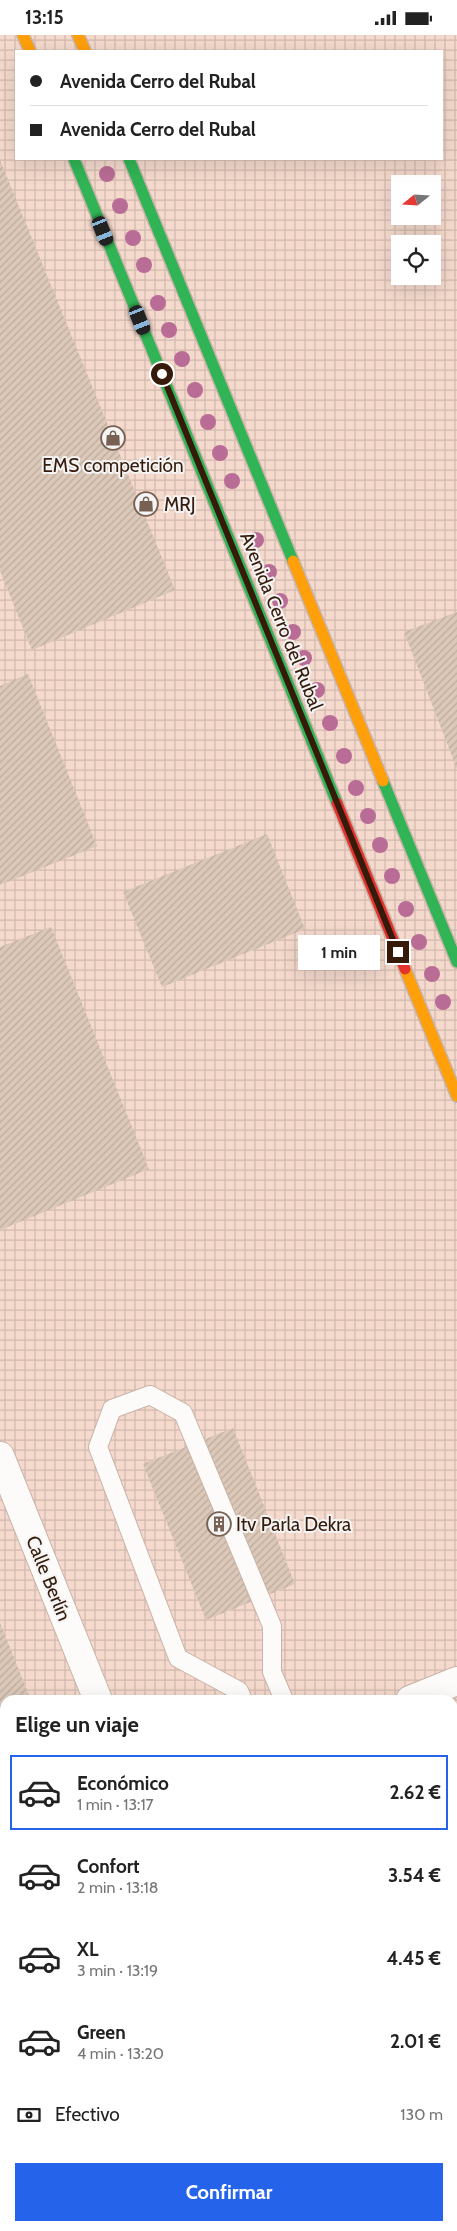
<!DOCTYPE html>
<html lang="es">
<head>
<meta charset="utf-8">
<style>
  :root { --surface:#fff; --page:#f6f6f6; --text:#222; --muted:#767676; --line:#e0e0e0; --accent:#2563eb }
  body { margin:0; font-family:Cabin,sans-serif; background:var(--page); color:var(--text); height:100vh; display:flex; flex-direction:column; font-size:19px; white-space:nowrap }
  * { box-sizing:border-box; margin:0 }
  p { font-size:16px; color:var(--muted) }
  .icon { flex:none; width:28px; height:28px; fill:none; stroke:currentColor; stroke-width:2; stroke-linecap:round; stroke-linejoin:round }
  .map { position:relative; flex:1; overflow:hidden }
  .side { position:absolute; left:0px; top:1660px; width:458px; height:536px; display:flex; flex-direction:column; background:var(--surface); border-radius:15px 15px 0 0; box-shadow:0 5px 20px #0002 }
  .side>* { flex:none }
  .banner { position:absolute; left:15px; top:15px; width:428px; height:110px; border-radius:0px; box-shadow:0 5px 20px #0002; display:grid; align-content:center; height:110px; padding:0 15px; background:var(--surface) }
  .needle { width:32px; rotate:252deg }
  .fabs { position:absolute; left:391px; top:140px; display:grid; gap:10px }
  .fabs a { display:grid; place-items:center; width:50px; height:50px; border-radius:0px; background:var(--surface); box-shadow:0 5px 20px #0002; font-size:25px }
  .end { position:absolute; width:22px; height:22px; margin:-11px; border:6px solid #361a0a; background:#fff; box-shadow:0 0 0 2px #fff }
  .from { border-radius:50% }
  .bubble { position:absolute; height:35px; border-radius:0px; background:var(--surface); box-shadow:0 5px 20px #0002; font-size:16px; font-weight:800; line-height:35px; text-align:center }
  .car { position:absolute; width:15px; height:30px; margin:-15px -8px; border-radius:6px; box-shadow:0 0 4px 1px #0007; background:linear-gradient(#222 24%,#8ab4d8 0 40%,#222 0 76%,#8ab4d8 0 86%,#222 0) }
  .banner b { display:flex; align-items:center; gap:18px; height:48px; font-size:19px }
  .banner b+b { border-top:1px solid var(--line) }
  .banner i { width:12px; height:12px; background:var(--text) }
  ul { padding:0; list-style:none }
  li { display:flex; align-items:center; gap:15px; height:75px; margin:0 10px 8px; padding:0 5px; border:2px solid transparent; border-radius:0px }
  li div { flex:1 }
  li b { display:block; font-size:19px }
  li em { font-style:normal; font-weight:800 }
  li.on { border-color:var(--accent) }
  li>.icon { width:45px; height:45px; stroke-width:1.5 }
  h2 { padding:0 15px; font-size:22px; line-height:60px }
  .pay { display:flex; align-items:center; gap:12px; height:55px; padding:0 15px; font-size:19px }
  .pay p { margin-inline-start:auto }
  .button { display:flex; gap:10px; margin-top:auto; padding:10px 15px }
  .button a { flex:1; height:58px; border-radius:0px; background:var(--accent); color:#fff; font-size:20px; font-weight:800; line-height:58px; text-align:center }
  .status { display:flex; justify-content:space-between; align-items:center; height:35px; padding:0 25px; background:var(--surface); direction:ltr }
  .status svg { height:14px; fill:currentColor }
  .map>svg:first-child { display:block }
  .industrial { fill:url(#industrial-grid); fill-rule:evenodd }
  .building { fill:url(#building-hatch) }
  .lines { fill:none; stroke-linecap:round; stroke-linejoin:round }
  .lane-casing { stroke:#c9b3a7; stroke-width:20 }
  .street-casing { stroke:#c9b3a7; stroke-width:30 }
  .fast-casing { stroke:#c9b3a7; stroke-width:14 }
  .slow-casing { stroke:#c9b3a7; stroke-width:14 }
  .jam-casing { stroke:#c9b3a7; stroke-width:14 }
  .lane { stroke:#fdfbf9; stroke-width:18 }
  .street { stroke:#fdfbf9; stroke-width:28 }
  .fast { stroke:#30b455; stroke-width:11 }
  .slow { stroke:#ff9f0a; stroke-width:11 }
  .jam { stroke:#e5322d; stroke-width:11 }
  .tree { fill:#b96c95 }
  .route { stroke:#361a0a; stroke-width:6 }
  .labels { text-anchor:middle; stroke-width:4; stroke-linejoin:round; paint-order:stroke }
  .poi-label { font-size:19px; fill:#361a0a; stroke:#f4f4f4; text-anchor:start }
  .street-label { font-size:19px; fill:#361a0a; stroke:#f4f4f4 }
</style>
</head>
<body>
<div class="status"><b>13:15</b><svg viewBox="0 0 49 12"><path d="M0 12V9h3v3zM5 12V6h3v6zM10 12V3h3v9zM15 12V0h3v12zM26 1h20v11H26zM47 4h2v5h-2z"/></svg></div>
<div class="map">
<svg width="457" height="2196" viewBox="0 0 457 2196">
  <defs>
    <pattern id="industrial-grid" width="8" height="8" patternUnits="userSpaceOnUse" patternTransform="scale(1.25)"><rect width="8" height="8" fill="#f4d9cc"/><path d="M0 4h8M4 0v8" fill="none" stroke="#d2baae"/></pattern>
    <pattern id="building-hatch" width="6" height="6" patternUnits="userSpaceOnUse" patternTransform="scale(1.25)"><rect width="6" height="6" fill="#dbc8b8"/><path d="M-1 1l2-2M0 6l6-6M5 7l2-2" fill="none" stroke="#bdab9d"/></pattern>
  </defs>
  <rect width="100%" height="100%" fill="#f4e2da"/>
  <path class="industrial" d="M0,0H457V2196H0ZM16,16H441V124H16ZM400,149H432V181H400ZM400,209H432V241H400ZM5,1665H452V2191H5Z"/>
  <g class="building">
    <path d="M0,125L175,555L32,615L0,536Z"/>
    <path d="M457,577V734L404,597Z"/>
    <path d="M28,639L97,811L0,850V651Z"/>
    <path d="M267,799L305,894L162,952L123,857Z"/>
    <path d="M51,892L149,1134L0,1195V912Z"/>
    <path d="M233,1393L295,1549L206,1585L143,1429Z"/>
    <path d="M0,1588L31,1665H5V1771L0,1773Z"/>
    <path d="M452,1904L457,1914V1976L452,1978Z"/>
    <path d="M5,1926V2040L0,2042V1928Z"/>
    <path d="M457,2024V2196H392L390,2191H452V2026Z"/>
    <path d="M5,2138V2191H178L180,2196H0V2140Z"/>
  </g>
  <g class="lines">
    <g class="lane-casing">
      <path id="lane" d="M243,1665L239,1656L178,1623L98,1412L112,1374L150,1360L183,1378L272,1591V1637L284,1665"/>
    </g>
    <g class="street-casing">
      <g id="street">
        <path d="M0,1421L98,1665"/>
        <path d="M410,1665L457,1646"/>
        <path d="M0,1837L5,1835"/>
        <path d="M307,2191L309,2196"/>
      </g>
    </g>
    <g class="fast-casing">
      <g id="fast">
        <path d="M74,124L337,768"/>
        <path d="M129,124L293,526"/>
        <path d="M383,746L457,927"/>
      </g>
    </g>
    <g class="slow-casing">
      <g id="slow">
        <path d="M23,0L30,16"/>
        <path d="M78,0L85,16"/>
        <path d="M293,526L383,746"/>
        <path d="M405,934L457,1061"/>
      </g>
    </g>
    <g class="jam-casing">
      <path id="jam" d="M337,768L405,934"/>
    </g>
    <use href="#lane" class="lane"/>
    <use href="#street" class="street"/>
    <use href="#fast" class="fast"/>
    <use href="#slow" class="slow"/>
    <use href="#jam" class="jam"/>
  </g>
  <g class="tree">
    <circle cx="107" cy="139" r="8"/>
    <circle cx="120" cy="171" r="8"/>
    <circle cx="133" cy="203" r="8"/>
    <circle cx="144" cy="230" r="8"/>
    <circle cx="158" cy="268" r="8"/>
    <circle cx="169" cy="295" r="8"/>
    <circle cx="182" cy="324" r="8"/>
    <circle cx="195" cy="355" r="8"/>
    <circle cx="208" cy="387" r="8"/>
    <circle cx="220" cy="418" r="8"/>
    <circle cx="232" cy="446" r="8"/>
    <circle cx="256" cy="505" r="8"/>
    <circle cx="269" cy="537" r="8"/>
    <circle cx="280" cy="566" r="8"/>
    <circle cx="293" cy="597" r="8"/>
    <circle cx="304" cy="623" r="8"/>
    <circle cx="317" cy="655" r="8"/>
    <circle cx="330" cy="688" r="8"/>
    <circle cx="344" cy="721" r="8"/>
    <circle cx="356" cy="753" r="8"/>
    <circle cx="368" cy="781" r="8"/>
    <circle cx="380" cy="810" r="8"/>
    <circle cx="392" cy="841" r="8"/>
    <circle cx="406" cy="874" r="8"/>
    <circle cx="419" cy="907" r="8"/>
    <circle cx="432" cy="939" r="8"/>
    <circle cx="443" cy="967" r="8"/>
  </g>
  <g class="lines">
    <path class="route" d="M162,339L398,917"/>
  </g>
  <defs>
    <g id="shop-ring" transform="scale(1.25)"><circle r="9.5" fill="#f4f4f4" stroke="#786053" stroke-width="1.5"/><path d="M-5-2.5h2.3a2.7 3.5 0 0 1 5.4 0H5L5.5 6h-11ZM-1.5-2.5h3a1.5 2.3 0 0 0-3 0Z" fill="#786053"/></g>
    <g id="building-ring" transform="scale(1.25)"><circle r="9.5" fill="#f4f4f4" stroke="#786053" stroke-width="1.5"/><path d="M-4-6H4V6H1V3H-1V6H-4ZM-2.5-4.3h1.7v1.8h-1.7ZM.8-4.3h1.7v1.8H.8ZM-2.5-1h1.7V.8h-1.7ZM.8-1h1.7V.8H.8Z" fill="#786053"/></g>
  </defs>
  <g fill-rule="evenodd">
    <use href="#shop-ring" x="113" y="403"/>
    <use href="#shop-ring" x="146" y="469"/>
    <use href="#building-ring" x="219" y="1489"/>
  </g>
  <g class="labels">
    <g class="poi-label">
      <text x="113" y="437" text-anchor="middle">EMS competición</text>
      <text x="164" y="476">MRJ</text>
      <text x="236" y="1496">Itv Parla Dekra</text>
    </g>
    <g class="street-label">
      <text transform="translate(282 586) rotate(68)" y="7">Avenida Cerro del Rubal</text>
      <text transform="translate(49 1543) rotate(68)" y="7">Calle Berlín</text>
    </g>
  </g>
</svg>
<div class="fabs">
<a><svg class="needle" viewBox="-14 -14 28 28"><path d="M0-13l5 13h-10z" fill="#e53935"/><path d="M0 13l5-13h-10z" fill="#767676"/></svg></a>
<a><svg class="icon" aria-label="locate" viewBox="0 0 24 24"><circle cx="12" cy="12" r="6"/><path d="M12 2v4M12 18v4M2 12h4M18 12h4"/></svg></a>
</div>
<i class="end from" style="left:162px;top:339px"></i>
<i class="end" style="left:398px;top:917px"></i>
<div class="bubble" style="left:298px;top:900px;width:82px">1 min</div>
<i class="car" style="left:103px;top:196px;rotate:158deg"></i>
<i class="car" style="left:140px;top:285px;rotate:158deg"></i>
<div class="banner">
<b><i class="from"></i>Avenida Cerro del Rubal</b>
<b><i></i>Avenida Cerro del Rubal</b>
</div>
<section class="side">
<h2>Elige un viaje</h2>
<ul>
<li class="on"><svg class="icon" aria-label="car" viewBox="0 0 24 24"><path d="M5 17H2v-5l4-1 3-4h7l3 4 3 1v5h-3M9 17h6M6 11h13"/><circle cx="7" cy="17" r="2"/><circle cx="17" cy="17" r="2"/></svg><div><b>Económico</b><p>1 min · 13:17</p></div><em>2.62 €</em></li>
<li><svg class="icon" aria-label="car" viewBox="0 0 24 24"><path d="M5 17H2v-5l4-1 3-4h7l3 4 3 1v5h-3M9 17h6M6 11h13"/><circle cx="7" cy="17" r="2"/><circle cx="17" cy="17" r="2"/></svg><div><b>Confort</b><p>2 min · 13:18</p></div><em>3.54 €</em></li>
<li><svg class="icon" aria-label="car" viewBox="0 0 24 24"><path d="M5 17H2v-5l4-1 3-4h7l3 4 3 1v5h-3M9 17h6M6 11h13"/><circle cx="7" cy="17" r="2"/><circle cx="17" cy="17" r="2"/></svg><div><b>XL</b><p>3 min · 13:19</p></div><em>4.45 €</em></li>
<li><svg class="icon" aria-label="car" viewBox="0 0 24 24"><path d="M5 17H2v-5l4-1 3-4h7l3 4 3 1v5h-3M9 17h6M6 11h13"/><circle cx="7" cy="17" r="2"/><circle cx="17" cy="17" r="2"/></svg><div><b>Green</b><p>4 min · 13:20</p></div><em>2.01 €</em></li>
</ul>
<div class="pay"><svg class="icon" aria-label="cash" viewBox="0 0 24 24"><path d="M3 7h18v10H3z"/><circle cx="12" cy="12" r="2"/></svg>Efectivo<p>130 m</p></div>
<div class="button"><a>Confirmar</a></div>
</section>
</div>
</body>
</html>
